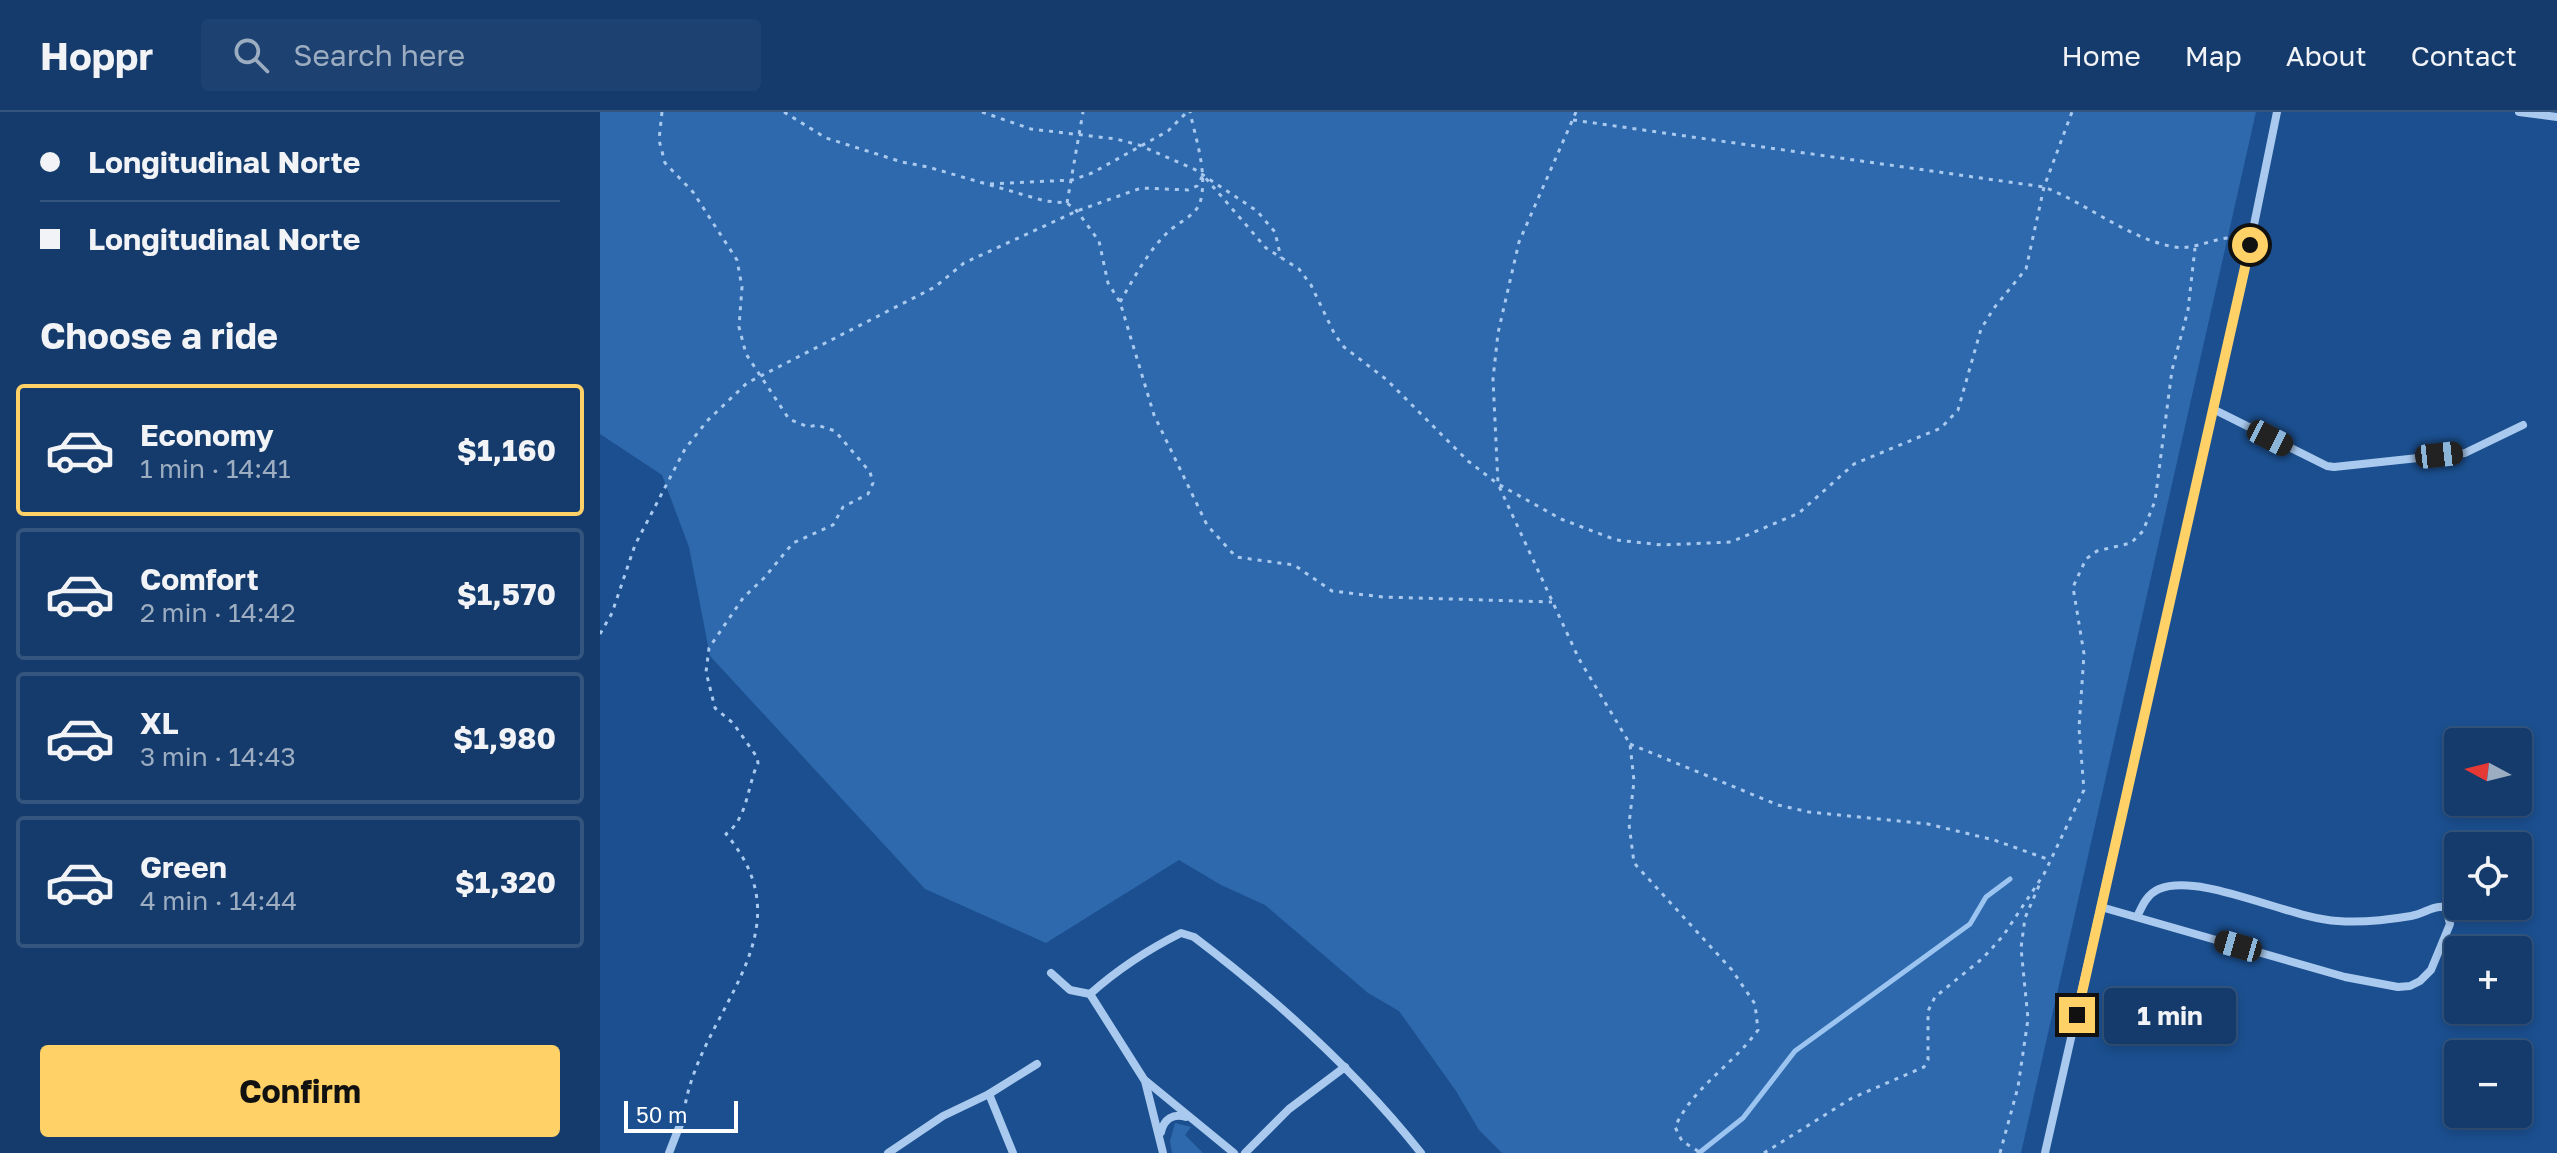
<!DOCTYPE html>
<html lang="en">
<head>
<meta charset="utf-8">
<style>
  :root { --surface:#143b6b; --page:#1d4271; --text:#f1f3f6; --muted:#9dadc1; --line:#33557e; --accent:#ffd166 }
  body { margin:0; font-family:"Golos Text",sans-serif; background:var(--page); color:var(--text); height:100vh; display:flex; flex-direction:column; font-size:30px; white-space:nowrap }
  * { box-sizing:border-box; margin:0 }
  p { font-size:26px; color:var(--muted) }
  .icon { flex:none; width:44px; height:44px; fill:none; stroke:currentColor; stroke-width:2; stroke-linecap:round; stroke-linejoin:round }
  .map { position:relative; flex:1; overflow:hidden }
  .details { display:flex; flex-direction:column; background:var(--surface); width:600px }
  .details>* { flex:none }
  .guide { display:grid; align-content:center; height:176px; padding:0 40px; background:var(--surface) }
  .needle { width:52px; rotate:277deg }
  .controls { position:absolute; left:1844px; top:616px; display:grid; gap:16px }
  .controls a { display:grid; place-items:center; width:88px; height:88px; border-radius:8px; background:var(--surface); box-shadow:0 4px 12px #0003,0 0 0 2px var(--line); font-size:40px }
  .scale { position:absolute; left:24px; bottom:20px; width:114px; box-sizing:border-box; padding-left:8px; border:4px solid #fff; border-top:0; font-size:22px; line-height:28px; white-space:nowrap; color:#fff; -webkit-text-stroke:6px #1b4f8f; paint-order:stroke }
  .end { position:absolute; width:36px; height:36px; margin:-18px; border:10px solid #ffd166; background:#111; box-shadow:0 0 0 4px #111 }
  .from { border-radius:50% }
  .bubble { position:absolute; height:56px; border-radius:8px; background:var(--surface); box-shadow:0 4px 12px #0003,0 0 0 2px var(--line); font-size:26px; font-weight:700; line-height:56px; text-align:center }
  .car { position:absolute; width:24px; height:48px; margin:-24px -12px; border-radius:10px; box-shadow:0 0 6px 2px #0007; background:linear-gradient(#222 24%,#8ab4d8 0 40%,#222 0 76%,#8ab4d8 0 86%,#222 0) }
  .guide b { display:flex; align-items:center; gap:28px; height:76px; font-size:30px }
  .guide b+b { border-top:2px solid var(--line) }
  .guide i { width:20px; height:20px; background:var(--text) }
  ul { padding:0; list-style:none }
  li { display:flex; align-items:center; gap:24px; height:132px; margin:0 16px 12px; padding:0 24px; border:4px solid var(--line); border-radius:8px }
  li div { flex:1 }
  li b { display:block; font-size:30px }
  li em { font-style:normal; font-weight:700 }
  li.current { border-color:var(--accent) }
  li>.icon { width:72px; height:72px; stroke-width:1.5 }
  h2 { padding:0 40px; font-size:36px; line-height:96px }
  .cta { display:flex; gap:16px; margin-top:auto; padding:16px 40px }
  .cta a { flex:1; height:92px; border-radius:8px; background:var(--accent); color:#111; font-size:32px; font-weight:700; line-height:92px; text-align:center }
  header { display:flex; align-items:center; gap:48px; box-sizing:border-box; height:112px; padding:0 40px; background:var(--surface); border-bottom:2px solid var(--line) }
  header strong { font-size:38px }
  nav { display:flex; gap:44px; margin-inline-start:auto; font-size:28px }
  .search { width:560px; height:72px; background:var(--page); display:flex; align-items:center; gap:20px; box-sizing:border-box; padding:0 28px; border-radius:8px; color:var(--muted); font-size:30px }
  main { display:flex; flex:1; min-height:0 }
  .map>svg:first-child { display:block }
  .green { fill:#2e69ad }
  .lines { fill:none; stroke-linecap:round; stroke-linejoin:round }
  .stream { stroke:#9cc4f0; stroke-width:5 }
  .path { stroke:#a9c9ee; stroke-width:3; stroke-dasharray:4 6; stroke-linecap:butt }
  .street { stroke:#a9c9ee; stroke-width:8 }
  .route { stroke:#ffd166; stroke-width:10 }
</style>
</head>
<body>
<header>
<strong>Hoppr</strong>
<div class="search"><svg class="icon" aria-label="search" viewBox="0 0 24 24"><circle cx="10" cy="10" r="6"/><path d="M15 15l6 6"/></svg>Search here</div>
<nav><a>Home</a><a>Map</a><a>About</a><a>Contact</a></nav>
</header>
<main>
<section class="details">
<div class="guide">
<b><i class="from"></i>Longitudinal Norte</b>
<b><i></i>Longitudinal Norte</b>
</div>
<h2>Choose a ride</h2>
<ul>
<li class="current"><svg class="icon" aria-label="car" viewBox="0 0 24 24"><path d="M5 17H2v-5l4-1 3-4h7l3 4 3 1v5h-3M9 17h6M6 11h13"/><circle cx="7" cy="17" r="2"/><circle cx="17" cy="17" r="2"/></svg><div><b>Economy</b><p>1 min · 14:41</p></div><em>$1,160</em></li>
<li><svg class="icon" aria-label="car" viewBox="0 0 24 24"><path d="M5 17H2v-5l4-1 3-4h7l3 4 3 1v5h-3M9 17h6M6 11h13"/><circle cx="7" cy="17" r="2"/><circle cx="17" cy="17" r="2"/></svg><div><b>Comfort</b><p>2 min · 14:42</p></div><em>$1,570</em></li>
<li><svg class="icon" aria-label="car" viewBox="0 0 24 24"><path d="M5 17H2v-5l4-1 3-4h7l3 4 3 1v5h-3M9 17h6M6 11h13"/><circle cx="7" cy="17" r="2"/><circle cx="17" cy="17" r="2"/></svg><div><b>XL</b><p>3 min · 14:43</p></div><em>$1,980</em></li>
<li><svg class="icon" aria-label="car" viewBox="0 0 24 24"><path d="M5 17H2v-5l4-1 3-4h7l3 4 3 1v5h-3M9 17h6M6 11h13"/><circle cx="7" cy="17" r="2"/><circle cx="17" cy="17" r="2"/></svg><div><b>Green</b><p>4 min · 14:44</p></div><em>$1,320</em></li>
</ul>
<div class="cta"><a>Confirm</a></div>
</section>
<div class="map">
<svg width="1957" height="1041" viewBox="0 0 1957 1041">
  <rect width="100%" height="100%" fill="#1b4f8f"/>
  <g class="green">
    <path d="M0,0H1656L1421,1041H902L879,1018L856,979L799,899L768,881L665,793L621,773L579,748L446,831L325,777L110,544L89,435L62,363L0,322Z"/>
    <path d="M575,1011L591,1015L585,1023L603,1041H572L570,1029Z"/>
  </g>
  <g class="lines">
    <path class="stream" d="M1099,1041L1143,1006L1195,939L1370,812L1386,785L1410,767"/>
    <g class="path">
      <path d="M62,0L59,28L65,51L93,80L137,148L142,175L139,215L146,242L189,307L208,315L217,313L235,319L270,360L273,371L268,382L243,395L233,413L193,431L164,466L143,486L109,536L106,560L115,596L133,611L157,645L158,651C147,674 148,706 126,722C210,821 102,896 85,994"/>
      <path d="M184,0L226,26L302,50L328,55L445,89L467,91L477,99L499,129L508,171L520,190L554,303L607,413L636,445L694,453L732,479L783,485L952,490"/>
      <path d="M382,0L431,17L516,27L539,33L594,57L657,99L675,120L681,146"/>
      <path d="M976,0L919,130L898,221L893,267L898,372L979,547L1030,632L1034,669L1029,712L1034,751L1132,858L1155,892L1158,918C1133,953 1094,974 1075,1015L1082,1029L1101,1041"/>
      <path d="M973,8L1444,75C1488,92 1527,126 1574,135C1597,139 1621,121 1640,127"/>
      <path d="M390,72L472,68L492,61L568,19L587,0"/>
      <path d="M467,91L483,0"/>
      <path d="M520,190C534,166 547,141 566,122C577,110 598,104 601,87C607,59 596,28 590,0"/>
      <path d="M0,522L12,501L35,433L85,337L107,309L147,271L335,175L364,151L477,99L541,76L588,78L597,74L603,63L666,136L699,157L711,173L735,223L744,235L787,268L868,349L898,372L961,407L1016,428L1062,433L1131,430L1199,401L1254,352L1341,316L1358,298L1381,217L1394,196L1426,157L1444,75L1472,0"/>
      <path d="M1030,632L1178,693L1209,700L1328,712L1394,728L1450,748"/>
      <path d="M1164,1041L1252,986L1324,955L1328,948V899L1335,885L1383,846L1403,824L1444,762L1484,678L1479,616L1484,542L1473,475L1486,447L1497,439L1531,431L1543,419L1555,389L1572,258L1588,198L1595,136"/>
      <path d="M1400,1041L1418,975L1428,907L1421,836L1425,806L1441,769"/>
    </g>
    <g class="street">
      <path d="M1919,0L1957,5"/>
      <path d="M1613,297L1727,354L1734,355L1865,341L1923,313"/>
      <path d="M1501,795L1745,865L1798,875L1810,874L1820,869L1831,858L1850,812L1846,795C1833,793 1824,802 1811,804C1787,808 1762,811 1738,809C1690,807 1601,760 1559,777C1547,782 1542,794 1537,805"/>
      <path d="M451,861L470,878L490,882L545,969L563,1041"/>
      <path d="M490,882C518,857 547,838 581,821L594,825C677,888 756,959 821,1041"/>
      <path d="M546,969L634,1041"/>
      <path d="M389,982L413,1041"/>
      <path d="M561,1020C564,1007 573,1001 586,1005"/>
      <path d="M69,1041L83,1005"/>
      <path d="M288,1041L343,1004L389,982L437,952"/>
      <path d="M645,1041L689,997L745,955"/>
      <path d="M1445,1041L1644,162L1677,0"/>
    </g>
  </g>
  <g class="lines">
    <path class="route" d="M1477,903L1650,133"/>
  </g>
</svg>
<div class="controls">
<a><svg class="needle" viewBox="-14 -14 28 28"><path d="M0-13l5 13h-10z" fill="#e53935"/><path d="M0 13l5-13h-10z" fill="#9dadc1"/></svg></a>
<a><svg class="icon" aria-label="locate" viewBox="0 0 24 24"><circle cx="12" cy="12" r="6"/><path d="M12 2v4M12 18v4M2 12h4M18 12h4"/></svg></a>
<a>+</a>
<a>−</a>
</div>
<div class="scale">50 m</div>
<i class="end from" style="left:1650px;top:133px"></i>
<i class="end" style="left:1477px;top:903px"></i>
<div class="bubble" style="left:1504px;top:876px;width:132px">1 min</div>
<i class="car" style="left:1670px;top:326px;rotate:117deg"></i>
<i class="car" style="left:1839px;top:343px;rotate:84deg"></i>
<i class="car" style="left:1638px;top:834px;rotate:286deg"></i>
</div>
</main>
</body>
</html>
